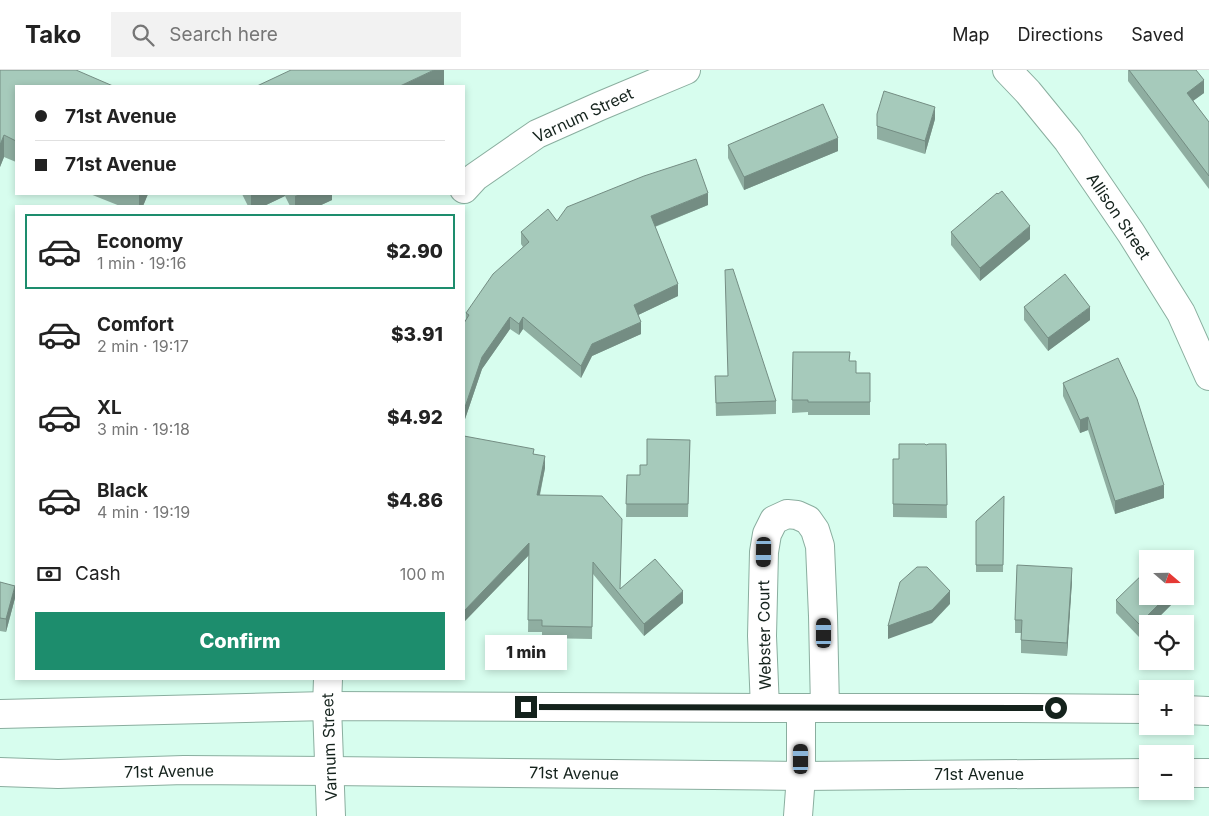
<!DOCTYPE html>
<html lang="en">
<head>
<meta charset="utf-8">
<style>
  :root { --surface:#fff; --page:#f2f2f2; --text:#222; --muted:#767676; --line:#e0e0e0; --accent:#1d8d6d }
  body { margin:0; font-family:Inter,sans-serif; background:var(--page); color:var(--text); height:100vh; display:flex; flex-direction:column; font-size:19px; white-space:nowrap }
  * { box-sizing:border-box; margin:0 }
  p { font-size:16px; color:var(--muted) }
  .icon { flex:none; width:28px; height:28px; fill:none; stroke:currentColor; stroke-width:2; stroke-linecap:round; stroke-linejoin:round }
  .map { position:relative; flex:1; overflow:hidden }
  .drawer { position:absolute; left:15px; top:135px; width:450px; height:475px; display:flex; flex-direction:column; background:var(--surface); border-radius:0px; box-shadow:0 2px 8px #0003 }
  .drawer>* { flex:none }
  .guide { position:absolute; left:15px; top:15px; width:450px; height:110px; border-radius:0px; box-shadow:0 2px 8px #0003; display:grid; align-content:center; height:110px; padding:0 20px; background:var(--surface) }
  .needle { width:32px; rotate:110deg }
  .buttons { position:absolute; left:1139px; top:480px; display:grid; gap:10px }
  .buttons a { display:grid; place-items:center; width:55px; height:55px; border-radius:0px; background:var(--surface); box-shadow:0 2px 8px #0003; font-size:25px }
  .end { position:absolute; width:22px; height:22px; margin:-11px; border:6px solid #14221c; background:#fff; box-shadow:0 0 0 2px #fff }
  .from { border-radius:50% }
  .bubble { position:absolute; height:35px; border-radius:0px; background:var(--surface); box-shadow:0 2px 8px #0003; font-size:16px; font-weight:800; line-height:35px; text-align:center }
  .car { position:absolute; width:15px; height:30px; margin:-15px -8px; border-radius:6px; box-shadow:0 0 4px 1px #0007; background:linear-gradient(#222 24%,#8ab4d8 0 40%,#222 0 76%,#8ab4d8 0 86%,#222 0) }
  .guide b { display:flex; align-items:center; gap:18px; height:48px; font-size:19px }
  .guide b+b { border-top:1px solid var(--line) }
  .guide i { width:12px; height:12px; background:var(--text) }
  ul { padding:9px 0 0; list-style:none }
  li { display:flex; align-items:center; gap:15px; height:75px; margin:0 10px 8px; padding:0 10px; border:2px solid transparent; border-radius:0px }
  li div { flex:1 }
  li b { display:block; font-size:19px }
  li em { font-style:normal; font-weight:800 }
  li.current { border-color:var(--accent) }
  li>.icon { width:45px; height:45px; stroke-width:1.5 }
  .pay { display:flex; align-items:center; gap:12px; height:55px; padding:0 20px; font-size:19px }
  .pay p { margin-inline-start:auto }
  .button { display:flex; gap:10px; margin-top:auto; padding:10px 20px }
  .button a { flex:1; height:58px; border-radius:0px; background:var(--accent); color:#fff; font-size:20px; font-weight:800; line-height:58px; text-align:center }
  header { display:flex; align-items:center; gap:30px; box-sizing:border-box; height:70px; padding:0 25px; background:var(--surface); border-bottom:1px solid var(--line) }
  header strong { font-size:24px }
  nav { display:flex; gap:28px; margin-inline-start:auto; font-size:18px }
  .search { width:350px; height:45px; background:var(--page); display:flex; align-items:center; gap:12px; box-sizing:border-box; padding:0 18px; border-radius:0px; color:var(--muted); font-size:19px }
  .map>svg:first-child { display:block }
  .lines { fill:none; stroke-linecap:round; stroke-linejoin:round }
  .minor-casing { stroke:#8aae9f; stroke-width:30 }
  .minor { stroke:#fff; stroke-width:28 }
  .wall { fill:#8faea1 }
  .shaded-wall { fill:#748d83 }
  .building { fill:#a6cabb; stroke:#748d83 }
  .route { stroke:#14221c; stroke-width:6 }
  .labels { text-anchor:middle; stroke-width:4; stroke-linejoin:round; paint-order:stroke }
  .street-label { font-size:16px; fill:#14221c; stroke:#fff }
</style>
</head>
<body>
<header>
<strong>Tako</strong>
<div class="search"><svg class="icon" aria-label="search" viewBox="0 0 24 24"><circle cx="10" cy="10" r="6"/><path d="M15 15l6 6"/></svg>Search here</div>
<nav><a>Map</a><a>Directions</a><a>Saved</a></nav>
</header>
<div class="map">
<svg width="1209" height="746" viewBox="0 0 1209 746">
  <rect width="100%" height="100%" fill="#d7fdee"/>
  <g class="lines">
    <g class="minor-casing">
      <g id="minor">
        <path d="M1007,0L1028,22L1068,71L1131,163L1181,243L1209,306"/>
        <path d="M464,119L475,107L537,64L600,36L686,0"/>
        <path d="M328,609L327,636L331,746"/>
        <path d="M765,638L762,566L764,482L767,464L774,450L787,444L797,445L808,450L815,460L820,476L823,546L825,638"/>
        <path d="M1185,640L1209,641"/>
        <path d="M0,644L327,636L765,638H1019L1148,639"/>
        <path d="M0,702L58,704L184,700L330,701L801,706L1148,703"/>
        <path d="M1185,703H1209"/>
        <path d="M798,746L801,706V638"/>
      </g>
    </g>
    <use href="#minor" class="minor"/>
  </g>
  <g class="wall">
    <path d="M0,0L16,16V92L4,87L0,97Z"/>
    <path d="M1128,0H1196L1204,23L1193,31L1209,52V119L1128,11Z"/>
    <path d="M877,44L935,49L925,84L877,69Z"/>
    <path d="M728,75L838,81L744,120L728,88Z"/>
    <path d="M90,124H148L143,136H120Z"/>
    <path d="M242,124H332V130L319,136H290L285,126L264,136H248Z"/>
    <path d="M708,135L655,157L678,226L638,245L641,264L592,286L581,308L523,259L519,265L510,259L482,299L464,352V253L466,250V243L523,177L521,174V162L557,151Z"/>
    <path d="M951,162L1030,169L980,211L951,175Z"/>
    <path d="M1024,237L1090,250L1048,281L1024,250Z"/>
    <path d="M793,282L850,291L856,303H870V345H808V342L792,343Z"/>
    <path d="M715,306H728L776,331V344L716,346Z"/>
    <path d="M1063,313L1164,428L1115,444L1088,360L1080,363L1063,326Z"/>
    <path d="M464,366L534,384L545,398L540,425L620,519L683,533L644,566L593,504L592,569L542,568V562H528L529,485L464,552Z"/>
    <path d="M690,370L688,447H626L627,405H640L647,395Z"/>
    <path d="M946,374L947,448L893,447V389H899L926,375Z"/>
    <path d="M1004,426L1003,502H976V451Z"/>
    <path d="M1072,511L1067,586L1021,583V563H1015V550Z"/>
    <path d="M0,512L15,528L6,562L0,561Z"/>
    <path d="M1177,526V529L1139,567L1116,543V530Z"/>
  </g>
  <g class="shaded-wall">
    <path d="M434,0H444V16H400Z"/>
    <path d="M1204,10V23L1187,35V23Z"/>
    <path d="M935,37V49L925,84V71Z"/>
    <path d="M4,65V87L0,97V75Z"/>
    <path d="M838,68V81L744,120V107Z"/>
    <path d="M708,123V135L651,158V146Z"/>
    <path d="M139,124H148L143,136H139Z"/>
    <path d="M251,124H285V126L264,136H251Z"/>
    <path d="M300,124H332V130L319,136H295V126Z"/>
    <path d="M1030,156V169L980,211V198Z"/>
    <path d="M678,214V226L634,247V235Z"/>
    <path d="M1090,237V250L1048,281V268Z"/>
    <path d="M510,247V259L482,299L464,352V340L482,287Z"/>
    <path d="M523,247V259L519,265V254Z"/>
    <path d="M641,252V264L592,286L581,308V296L592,274Z"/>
    <path d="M1088,347V360L1080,363V350Z"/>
    <path d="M545,386V398L537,437V425Z"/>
    <path d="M1164,415V428L1115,444V431Z"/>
    <path d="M529,473V485L464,552V541Z"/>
    <path d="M1072,498V511L1067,586V573Z"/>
    <path d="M15,516V528L6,562V549Z"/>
    <path d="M683,521V533L644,566V554Z"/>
    <path d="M950,521V534L932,553L888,569V556Z"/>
    <path d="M1167,526H1177V529L1152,554H1148V558L1139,567V554Z"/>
  </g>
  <g class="building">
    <path d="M0,0H76L113,16H16V71L4,65L0,75Z"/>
    <path d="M291,0H434L400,16H257Z"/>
    <path d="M1129,0H1196L1204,10L1187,23L1209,52V106Z"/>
    <path d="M884,21L935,37L925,71L877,56V44Z"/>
    <path d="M823,34L838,68L744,107L728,75Z"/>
    <path d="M696,89L708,123L651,146L678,214L634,235L641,252L592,274L581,296L523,247L519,254L510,247L482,287L464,340V253L469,245L466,243L493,204L529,172L521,162L548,139L557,151L567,137L644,106Z"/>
    <path d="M1002,121L1030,156L980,198L951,162L997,123L998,124Z"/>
    <path d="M733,199L776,331L716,333L715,306H728L725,200Z"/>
    <path d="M1065,204L1090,237L1048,268L1024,237Z"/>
    <path d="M793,282H850L849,291H856V303H870V332H808V330H792Z"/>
    <path d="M1118,288L1137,329L1164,415L1115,431L1088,347L1080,350L1063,313Z"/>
    <path d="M464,366L534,379L533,384L545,386L537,425L602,426L622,449L620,519L655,489L683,521L644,554L593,492L592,557L542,556V550H528L529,473L464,541Z"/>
    <path d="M647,369L690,370L688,434H626L627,405H640V395H647Z"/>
    <path d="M899,374H925L926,375L929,374H946L947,435L893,434V389H899Z"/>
    <path d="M1004,426L1003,495H976V451Z"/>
    <path d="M1017,495L1072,498L1067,573L1021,570L1022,550H1015Z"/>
    <path d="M917,497H927L950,521L932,540L888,556L900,512Z"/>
    <path d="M1148,499V526H1167L1139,554L1116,530Z"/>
    <path d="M0,512L15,516L6,549L0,548Z"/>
  </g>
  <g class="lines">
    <path class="route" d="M526,637L1056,638"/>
  </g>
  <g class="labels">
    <g class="street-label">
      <text transform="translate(583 45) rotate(-25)" y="6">Varnum Street</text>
      <text transform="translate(1119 146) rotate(56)" y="6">Allison Street</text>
      <text transform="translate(764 565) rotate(-91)" y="6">Webster Court</text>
      <text transform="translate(329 677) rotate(-92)" y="6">Varnum Street</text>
      <text transform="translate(169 701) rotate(-1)" y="6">71st Avenue</text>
      <text transform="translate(574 703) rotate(1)" y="6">71st Avenue</text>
      <text x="979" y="710">71st Avenue</text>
    </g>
  </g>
</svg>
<div class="buttons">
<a><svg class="needle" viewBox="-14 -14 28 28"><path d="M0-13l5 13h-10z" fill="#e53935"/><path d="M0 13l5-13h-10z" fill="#767676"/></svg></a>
<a><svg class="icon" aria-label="locate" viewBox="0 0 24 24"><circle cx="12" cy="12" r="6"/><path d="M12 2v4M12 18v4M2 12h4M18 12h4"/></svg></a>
<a>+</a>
<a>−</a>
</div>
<i class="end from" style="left:1056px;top:638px"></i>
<i class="end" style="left:526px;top:637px"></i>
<div class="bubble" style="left:485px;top:565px;width:82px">1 min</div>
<i class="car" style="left:764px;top:482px;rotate:181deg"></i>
<i class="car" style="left:824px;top:563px;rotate:0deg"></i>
<i class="car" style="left:801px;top:689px;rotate:0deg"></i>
<div class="guide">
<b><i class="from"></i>71st Avenue</b>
<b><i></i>71st Avenue</b>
</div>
<section class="drawer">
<ul>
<li class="current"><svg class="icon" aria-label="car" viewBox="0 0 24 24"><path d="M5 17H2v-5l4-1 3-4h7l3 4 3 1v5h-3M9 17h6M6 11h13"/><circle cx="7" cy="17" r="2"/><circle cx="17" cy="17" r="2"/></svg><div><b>Economy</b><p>1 min · 19:16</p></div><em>$2.90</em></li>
<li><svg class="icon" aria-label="car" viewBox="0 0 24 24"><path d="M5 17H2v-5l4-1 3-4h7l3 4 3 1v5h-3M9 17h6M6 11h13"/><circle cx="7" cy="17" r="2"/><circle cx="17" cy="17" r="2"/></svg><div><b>Comfort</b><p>2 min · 19:17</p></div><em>$3.91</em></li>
<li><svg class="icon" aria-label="car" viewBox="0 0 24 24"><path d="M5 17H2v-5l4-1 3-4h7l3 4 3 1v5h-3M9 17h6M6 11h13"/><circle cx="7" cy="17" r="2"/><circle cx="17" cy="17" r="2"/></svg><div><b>XL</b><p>3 min · 19:18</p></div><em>$4.92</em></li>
<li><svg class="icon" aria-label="car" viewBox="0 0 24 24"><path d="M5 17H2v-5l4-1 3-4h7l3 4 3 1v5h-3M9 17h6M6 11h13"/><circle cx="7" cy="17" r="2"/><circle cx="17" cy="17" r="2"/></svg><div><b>Black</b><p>4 min · 19:19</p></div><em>$4.86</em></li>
</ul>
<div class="pay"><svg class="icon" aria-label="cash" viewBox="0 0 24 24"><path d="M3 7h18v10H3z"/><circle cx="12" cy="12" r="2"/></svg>Cash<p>100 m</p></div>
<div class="button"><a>Confirm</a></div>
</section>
</div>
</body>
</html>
